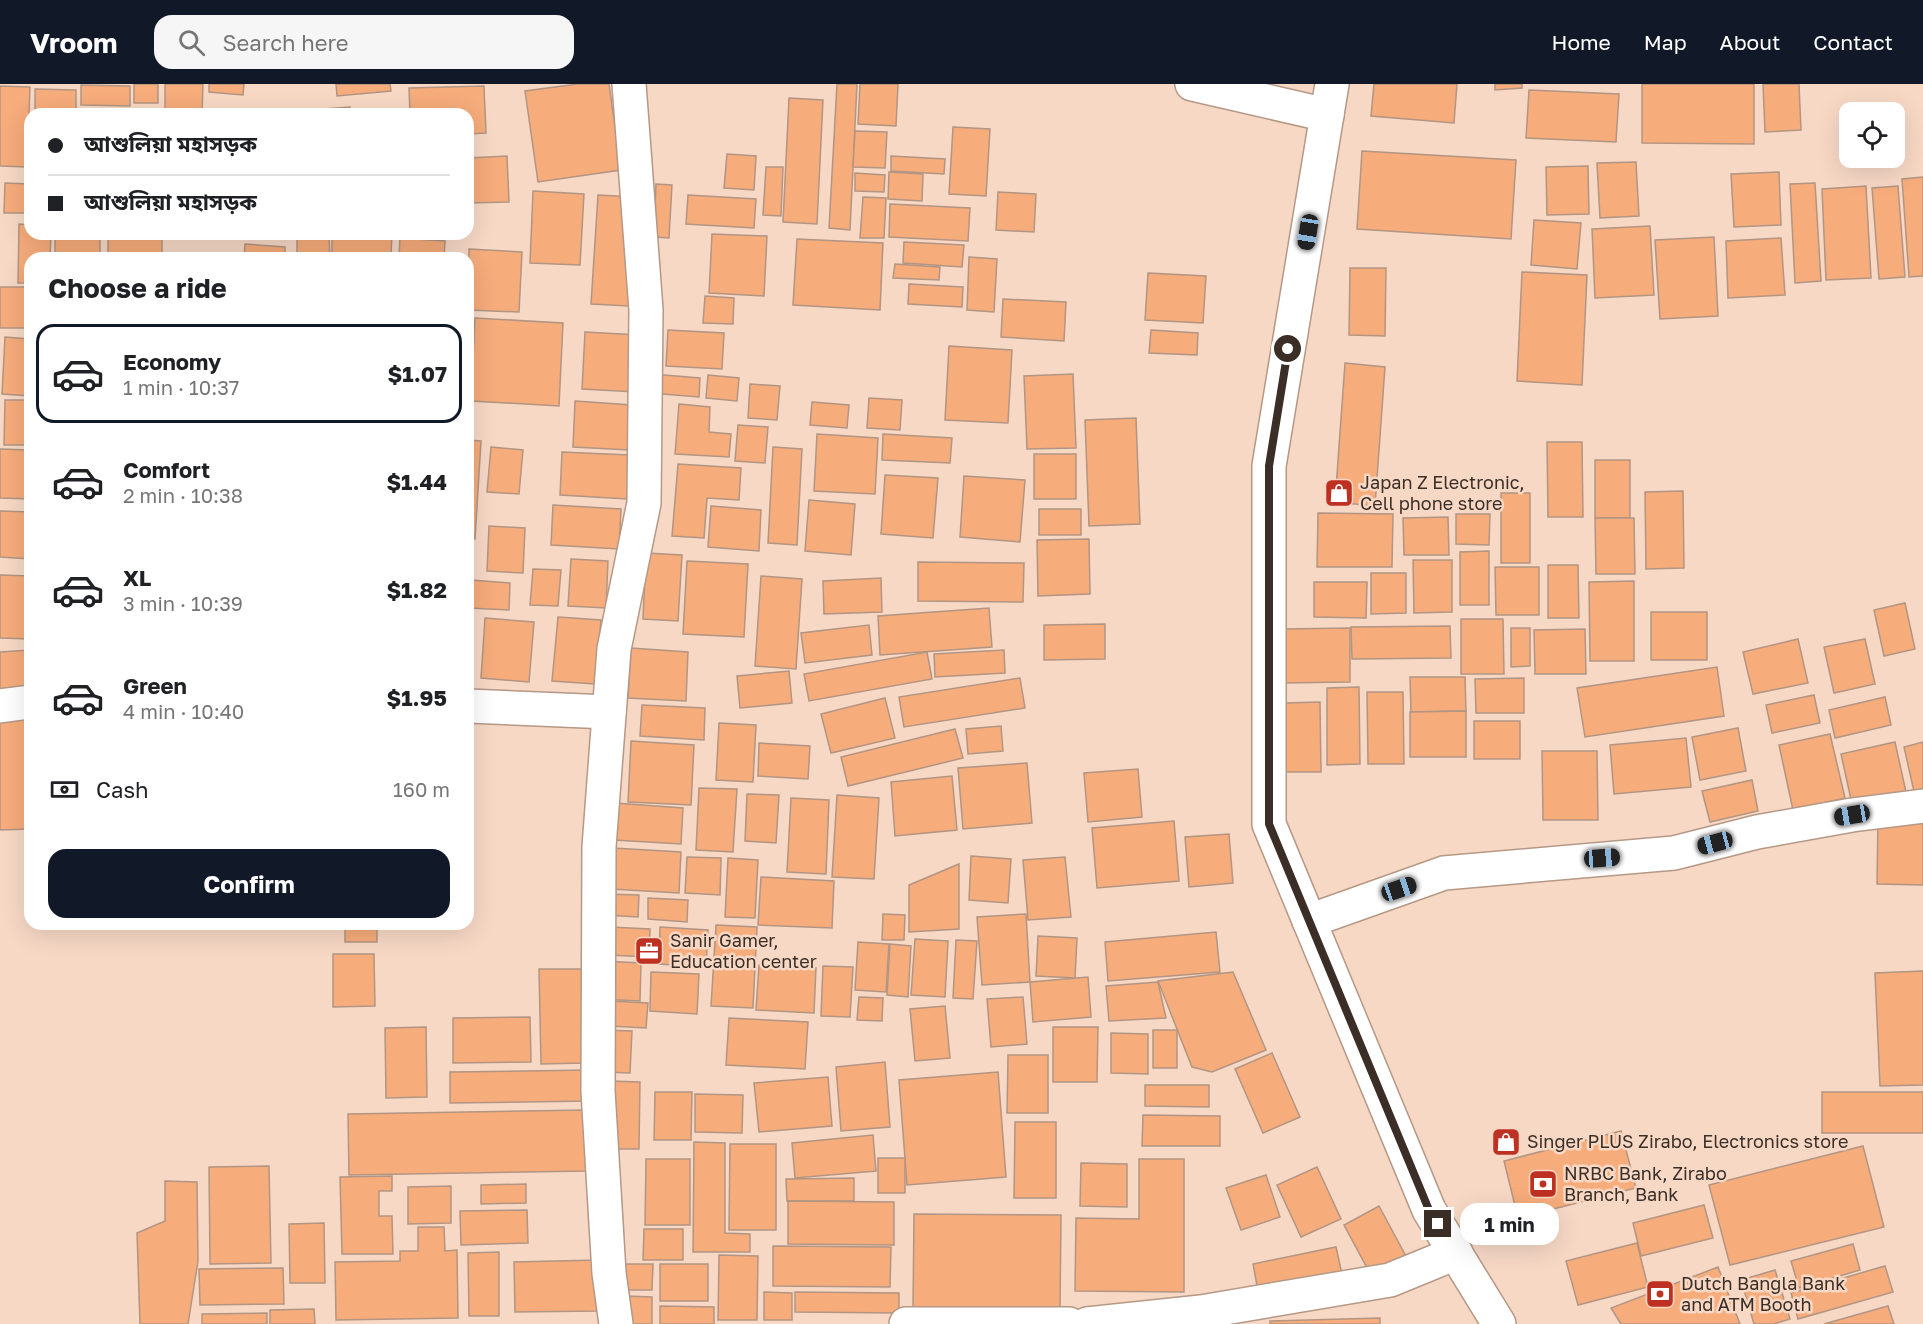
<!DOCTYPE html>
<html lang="en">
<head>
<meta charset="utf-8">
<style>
  :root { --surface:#fff; --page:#f6f6f6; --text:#202124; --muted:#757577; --line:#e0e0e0; --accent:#111827 }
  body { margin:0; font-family:"Golos Text","Noto Sans Bengali",sans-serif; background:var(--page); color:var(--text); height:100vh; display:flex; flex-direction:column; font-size:22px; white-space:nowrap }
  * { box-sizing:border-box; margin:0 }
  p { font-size:20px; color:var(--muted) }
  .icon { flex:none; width:33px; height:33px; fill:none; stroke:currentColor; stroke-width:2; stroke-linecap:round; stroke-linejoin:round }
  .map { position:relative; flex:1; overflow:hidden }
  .side { position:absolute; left:24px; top:168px; width:450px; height:678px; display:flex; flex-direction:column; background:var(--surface); border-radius:18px; box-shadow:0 6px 24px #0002 }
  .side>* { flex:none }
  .top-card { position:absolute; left:24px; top:24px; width:450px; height:132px; border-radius:18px; box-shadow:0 6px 24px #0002; display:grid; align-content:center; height:132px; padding:0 24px; background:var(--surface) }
  .buttons { position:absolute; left:1839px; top:18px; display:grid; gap:12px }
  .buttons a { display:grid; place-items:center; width:66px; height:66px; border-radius:12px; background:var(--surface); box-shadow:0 6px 24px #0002; font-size:30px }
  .end { position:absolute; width:27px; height:27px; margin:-14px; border:8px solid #3a2e26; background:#fff; box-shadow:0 0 0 3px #fff }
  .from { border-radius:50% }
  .bubble { position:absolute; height:42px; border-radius:18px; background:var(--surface); box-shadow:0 6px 24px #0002; font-size:20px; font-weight:700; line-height:42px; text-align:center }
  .car { position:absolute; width:18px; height:36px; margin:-18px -9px; border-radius:8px; box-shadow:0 0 4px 2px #0007; background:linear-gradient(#222 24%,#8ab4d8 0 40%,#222 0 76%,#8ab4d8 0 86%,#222 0) }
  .top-card b { display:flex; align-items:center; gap:21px; height:57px; font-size:22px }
  .top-card b+b { border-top:2px solid var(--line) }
  .top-card i { width:15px; height:15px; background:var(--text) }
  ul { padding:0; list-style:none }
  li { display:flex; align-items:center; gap:18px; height:99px; margin:0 12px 9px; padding:0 12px; border:3px solid transparent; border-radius:18px }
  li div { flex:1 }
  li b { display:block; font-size:22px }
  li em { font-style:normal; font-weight:700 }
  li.selected { border-color:var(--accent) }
  li>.icon { width:54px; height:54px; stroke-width:1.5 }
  h2 { padding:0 24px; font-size:27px; line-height:72px }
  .pay { display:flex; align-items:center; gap:15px; height:66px; padding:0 24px; font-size:22px }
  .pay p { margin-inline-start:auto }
  .primary-button { display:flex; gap:12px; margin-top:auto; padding:12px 24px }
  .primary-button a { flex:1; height:69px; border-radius:18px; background:var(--accent); color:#fff; font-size:24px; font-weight:700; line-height:69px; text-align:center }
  header { display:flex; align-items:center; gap:36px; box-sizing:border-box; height:84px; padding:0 30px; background:var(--accent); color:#fff }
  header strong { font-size:28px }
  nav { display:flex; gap:33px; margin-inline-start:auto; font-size:21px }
  .search { width:420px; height:54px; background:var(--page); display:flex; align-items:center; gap:15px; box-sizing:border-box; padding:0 21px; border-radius:18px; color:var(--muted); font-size:22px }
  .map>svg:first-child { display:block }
  .building { fill:#f6ac7b; stroke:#b29583; stroke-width:1.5 }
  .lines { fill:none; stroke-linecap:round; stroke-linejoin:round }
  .street-casing { stroke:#b59886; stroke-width:36 }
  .highway-casing { stroke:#b59886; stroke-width:36 }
  .street { stroke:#fff; stroke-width:33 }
  .highway { stroke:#fff; stroke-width:33 }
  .route { stroke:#3a2e26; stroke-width:8 }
  .labels { text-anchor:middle; stroke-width:5; stroke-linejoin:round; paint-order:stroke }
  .poi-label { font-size:18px; fill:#3a2e26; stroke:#f7d8c5; text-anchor:start }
</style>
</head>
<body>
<header>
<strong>Vroom</strong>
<div class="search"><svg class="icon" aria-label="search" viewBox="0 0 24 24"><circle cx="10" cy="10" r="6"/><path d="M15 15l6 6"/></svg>Search here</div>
<nav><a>Home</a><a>Map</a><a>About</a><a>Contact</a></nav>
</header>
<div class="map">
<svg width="1923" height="1240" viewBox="0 0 1923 1240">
  <rect width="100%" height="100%" fill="#f7d8c5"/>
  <g class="building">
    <rect x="134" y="0" width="24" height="19"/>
    <path d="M165,0H203L202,30H165Z"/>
    <path d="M209,0H244L243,11L209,8Z"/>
    <path d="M336,0H390L391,7L337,12Z"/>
    <path d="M578,0H609L621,86L538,98L525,7Z"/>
    <path d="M837,0H857L850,146L829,144Z"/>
    <path d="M860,0H898L896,42L858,40Z"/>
    <path d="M1374,0H1457L1454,39L1371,32Z"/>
    <path d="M1495,0H1522V4L1495,6Z"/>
    <path d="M1642,0H1754V60L1642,59Z"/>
    <path d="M1763,0H1799L1801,46L1765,48Z"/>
    <path d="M81,1L130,2V22L81,21Z"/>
    <path d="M0,2L30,3L27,83L0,82Z"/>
    <path d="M484,2L486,49L468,50V30H410L409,4Z"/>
    <path d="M35,5L76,6V30H35Z"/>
    <path d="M1529,6L1619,10L1616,58L1526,54Z"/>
    <path d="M789,14L823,16L817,140L783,138Z"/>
    <path d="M350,23L351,30H311L310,26Z"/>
    <path d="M77,27H127V30H76Z"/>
    <path d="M953,43L990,45L986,112L949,110Z"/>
    <path d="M855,47L887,48L885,84L853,83Z"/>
    <path d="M1362,67L1516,76L1511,155L1357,145Z"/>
    <path d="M727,70L756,72L754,106L724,104Z"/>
    <path d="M507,72L509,118L468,119V74Z"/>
    <path d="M891,72L945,75L944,90L891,87Z"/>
    <path d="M1636,78L1639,132L1600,134L1597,79Z"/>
    <path d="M1588,82L1589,130L1547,131L1546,83Z"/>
    <path d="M766,83H783L781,132L763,131Z"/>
    <path d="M889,88L923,90L922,117L888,115Z"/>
    <path d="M1779,88L1781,141L1734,143L1731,90Z"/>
    <path d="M855,89L885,91L884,108L855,107Z"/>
    <path d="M1923,93V192L1909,193L1902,95Z"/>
    <path d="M5,99L30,100V129H4Z"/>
    <path d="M1815,99L1821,197L1795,199L1790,100Z"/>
    <path d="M656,100L672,101L669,154L654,153Z"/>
    <path d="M1866,102L1871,194L1826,196L1822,105Z"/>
    <path d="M1898,102L1905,193L1879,195L1872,104Z"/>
    <path d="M533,107L584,110L580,181L530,179Z"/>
    <path d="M998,108L1036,110L1034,148L996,146Z"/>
    <path d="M598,111L635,113L629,222L591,220Z"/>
    <path d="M688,111L756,115L754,144L686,140Z"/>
    <path d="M863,113L886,114L884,154H860Z"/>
    <path d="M890,120L970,124L968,157L889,153Z"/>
    <path d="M1534,136L1581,139L1577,185L1531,181Z"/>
    <path d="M19,140L30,141V150H51L50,174H30V199H18Z"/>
    <path d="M1650,142L1654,211L1595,214L1592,145Z"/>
    <rect x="55" y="150" width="45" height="24"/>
    <path d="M230,150H285V155L230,153Z"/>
    <path d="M297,150H329L330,174H297Z"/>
    <path d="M332,150H392L391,172L332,170Z"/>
    <path d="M712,150L767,152L764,212L709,209Z"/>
    <rect x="108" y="152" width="54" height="22"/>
    <path d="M1714,153L1718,232L1660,235L1655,156Z"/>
    <path d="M400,154L445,157L444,174H399Z"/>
    <path d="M1781,154L1785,211L1728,214L1726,157Z"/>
    <path d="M797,155L883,159L880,226L793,221Z"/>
    <path d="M904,158L964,161L962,183L903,179Z"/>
    <path d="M245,160L285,163V174H244Z"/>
    <path d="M469,165L522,168L519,228L468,226Z"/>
    <path d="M969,173L997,175L994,228L967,226Z"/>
    <path d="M895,180L940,183L939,196L893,194Z"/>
    <path d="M1350,184H1386L1385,252L1349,251Z"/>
    <path d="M1522,188L1587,191L1582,301L1517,297Z"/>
    <path d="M1148,189L1206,192L1203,239L1145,236Z"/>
    <path d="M909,200L963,203L962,223L908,220Z"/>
    <path d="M0,203H26L25,244H0Z"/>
    <path d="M705,212L734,214L733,240L703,239Z"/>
    <path d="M1003,215L1066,218L1064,257L1001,253Z"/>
    <path d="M475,234L563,239L559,322L471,317Z"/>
    <path d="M668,246L724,249L722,285L666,282Z"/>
    <path d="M1151,246L1198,249L1197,271L1149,269Z"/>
    <path d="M585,248L639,251L636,308L582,305Z"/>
    <path d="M5,253L30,255V312L2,310Z"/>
    <path d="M949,262L1012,266L1008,339L945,336Z"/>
    <path d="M1345,279L1385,283L1375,422L1335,418Z"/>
    <path d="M652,290L700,294L699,313L650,309Z"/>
    <path d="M1073,290L1076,364L1027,365L1024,292Z"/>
    <path d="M708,291L739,294L737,317L706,314Z"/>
    <path d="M750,300L780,302L777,336L748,334Z"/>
    <path d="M869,314L902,316L900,346L867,344Z"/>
    <path d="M5,316H30V361H4Z"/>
    <path d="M575,317L632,321L629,366L573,363Z"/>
    <path d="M812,318L849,321L847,344L810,341Z"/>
    <path d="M679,320L710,323L709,348L731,350L729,373L675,370Z"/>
    <path d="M1136,334L1140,440L1089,442L1085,336Z"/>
    <path d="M738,341L768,343L765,379L735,377Z"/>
    <path d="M817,350L878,354L875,410L814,407Z"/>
    <path d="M883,350L952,354L950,379L882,376Z"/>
    <path d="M468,356L481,357L475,455L468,454Z"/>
    <path d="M1547,358H1582L1583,433H1548Z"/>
    <path d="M491,363L523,366L519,410L487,408Z"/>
    <path d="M773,363L802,365L797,461L768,459Z"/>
    <path d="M0,365L30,366V415L0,414Z"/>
    <path d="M562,368L629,371L627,415L560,411Z"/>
    <rect x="1034" y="370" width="42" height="45"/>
    <rect x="1595" y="376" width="35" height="58"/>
    <path d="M678,380L741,384L739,416L707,414L704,454L672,452Z"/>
    <path d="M885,391L938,394L933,454L881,450Z"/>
    <path d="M964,392L1025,396L1020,458L960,453Z"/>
    <path d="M1683,407L1684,484L1646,485L1645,408Z"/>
    <rect x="1501" y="409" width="29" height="70"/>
    <path d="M809,416L855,420L851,471L805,467Z"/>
    <path d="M553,421L621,425L619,465L551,461Z"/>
    <path d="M711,422L761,426L759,467L708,463Z"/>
    <rect x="1039" y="425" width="42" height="26"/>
    <path d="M0,427L30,428V475L0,473Z"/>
    <path d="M1318,429L1393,430L1392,483H1317Z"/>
    <path d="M1456,430H1490L1489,461L1456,460Z"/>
    <path d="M1448,433L1449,471H1404L1403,434Z"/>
    <path d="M1595,434H1634L1635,490H1596Z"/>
    <path d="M489,442L525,444L523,489L487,487Z"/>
    <path d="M1089,455L1090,510L1038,512L1037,456Z"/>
    <path d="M1489,467V521H1460V468Z"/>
    <path d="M646,469L682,471L678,537L643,535Z"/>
    <path d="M571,475L608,477L606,524L568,522Z"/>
    <path d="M1413,476H1452V528L1414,529Z"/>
    <path d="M687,477L748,480L744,553L683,550Z"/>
    <path d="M918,478L1024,479L1023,518L918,517Z"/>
    <path d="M1548,481H1578L1579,534H1548Z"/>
    <path d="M1495,483H1539V531H1496Z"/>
    <path d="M533,485L561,486L558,522L530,521Z"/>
    <path d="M1371,489H1406V529L1371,530Z"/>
    <path d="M0,491L30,492V555L0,554Z"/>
    <path d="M761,492L802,495L796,585L755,582Z"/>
    <path d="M881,494L882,528L824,530L823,497Z"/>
    <path d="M471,496L510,499L509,526L469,524Z"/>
    <path d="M1634,497V577H1590L1589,498Z"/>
    <path d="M1314,498H1367L1366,534L1314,533Z"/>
    <path d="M1905,519L1915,565L1884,572L1874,526Z"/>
    <path d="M989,524L992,563L880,571L878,532Z"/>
    <rect x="1651" y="528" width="56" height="48"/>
    <path d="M558,533L601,536L595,600L552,597Z"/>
    <path d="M485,534L534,538L529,598L481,594Z"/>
    <path d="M1461,535H1503L1504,590H1461Z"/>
    <path d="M1105,540V575L1044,576V541Z"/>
    <path d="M869,541L872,571L805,579L801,549Z"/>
    <path d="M1450,542L1451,574L1352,575L1351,543Z"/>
    <path d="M1350,544V598L1283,599V545Z"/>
    <path d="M1511,544H1530V582L1511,583Z"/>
    <path d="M1585,545L1586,590H1535L1534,546Z"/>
    <path d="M1798,555L1808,599L1753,610L1743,568Z"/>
    <path d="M1865,555L1875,600L1834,609L1824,563Z"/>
    <path d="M631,564L688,568L686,617L628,614Z"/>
    <path d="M30,566V608L0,610V568Z"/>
    <path d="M1004,566L1005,589L935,593L934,570Z"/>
    <path d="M927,568L932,595L809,617L804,590Z"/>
    <path d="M1717,583L1724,632L1585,653L1577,604Z"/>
    <path d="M789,587L792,619L740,624L737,592Z"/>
    <path d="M1410,593H1465L1466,627L1411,628Z"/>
    <path d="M1020,594L1025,624L904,643L899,613Z"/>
    <path d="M1524,594V629H1476L1475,595Z"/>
    <path d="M1359,603L1360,680L1327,681V604Z"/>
    <path d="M1367,608H1403L1404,680H1368Z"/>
    <path d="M1814,611L1820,639L1772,649L1766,621Z"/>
    <path d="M1885,613L1891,641L1835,654L1829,626Z"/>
    <path d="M885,614L895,654L831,669L821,630Z"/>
    <path d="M1320,618L1321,688H1285V619Z"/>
    <path d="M642,621L705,624L704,656L640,652Z"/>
    <path d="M1466,627V673H1410V628Z"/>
    <path d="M0,635H29L30,745L0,746Z"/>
    <rect x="1474" y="637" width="46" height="38"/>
    <path d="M719,639L756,641L753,698L716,696Z"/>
    <path d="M1001,642L1003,667L968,670L966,645Z"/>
    <path d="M1738,644L1746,687L1700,696L1692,653Z"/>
    <path d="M955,645L963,674L848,702L841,673Z"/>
    <path d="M1830,650L1845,714L1793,726L1779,661Z"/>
    <path d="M1686,654L1691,703L1614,710L1610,661Z"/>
    <path d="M631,657L694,661L691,721L628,718Z"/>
    <path d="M1895,658L1906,708L1852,720L1841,670Z"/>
    <path d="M1923,658V710L1915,712L1904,663Z"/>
    <path d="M759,659L810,662L808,695L758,692Z"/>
    <path d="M1542,667H1597L1598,736H1543Z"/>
    <path d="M1027,679L1032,739L963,745L958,684Z"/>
    <path d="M1138,685L1142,733L1088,738L1084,689Z"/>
    <path d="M952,692L957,746L895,752L891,698Z"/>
    <path d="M1752,696L1758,727L1710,738L1702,707Z"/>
    <path d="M699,704L737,705L733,768L696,766Z"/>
    <path d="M747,710L779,711L776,759L745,757Z"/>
    <path d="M837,711L879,714L874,795L832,793Z"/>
    <path d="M791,714L829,716L826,790L787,788Z"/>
    <path d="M615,719L683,724L681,760L614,756Z"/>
    <path d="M1878,733L1923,734V801L1877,800Z"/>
    <path d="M1174,737L1179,797L1097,804L1092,744Z"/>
    <path d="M1229,750L1233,799L1189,803L1185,753Z"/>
    <path d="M613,764L681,768L679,809L611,805Z"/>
    <path d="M971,772L1011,775L1008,819L969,816Z"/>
    <path d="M687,773L721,774L720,811L685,809Z"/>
    <path d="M1065,773L1071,833L1028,836L1023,776Z"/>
    <path d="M728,774L758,776L755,834L725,833Z"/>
    <path d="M959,780V845L909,848V801Z"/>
    <path d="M761,793L834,797L832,844L758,841Z"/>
    <path d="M605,810L639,811L638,833L604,831Z"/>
    <path d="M648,814L688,816L687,838L648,835Z"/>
    <path d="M883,830L905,831L904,856H882Z"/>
    <path d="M1026,830L1030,898L982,901L977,833Z"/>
    <rect x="345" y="840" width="32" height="18"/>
    <path d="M716,841L757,843L753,924L711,922Z"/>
    <path d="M610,843L650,845L649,873L608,871Z"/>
    <path d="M660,843L708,846L706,883L659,880Z"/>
    <path d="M1216,848L1220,888L1108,897L1105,858Z"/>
    <path d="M1038,852L1077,854L1075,894L1036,892Z"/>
    <path d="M915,855L948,857L945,913L911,911Z"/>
    <path d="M956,856L977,857L973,915L953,914Z"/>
    <path d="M858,858L889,860L886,908L855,906Z"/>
    <path d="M890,860L911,862L908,913L887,911Z"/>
    <path d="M333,870H374L375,922L333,923Z"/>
    <path d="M602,877L641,879L640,917L599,915Z"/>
    <path d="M759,881L816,884L814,929L756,926Z"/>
    <path d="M823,882L853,883L850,933L821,932Z"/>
    <path d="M539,885H583L584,979L541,980Z"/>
    <path d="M1923,887V1001L1880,1002L1875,889Z"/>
    <path d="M651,888L699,890L697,930L650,927Z"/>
    <path d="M1233,888L1266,966L1212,988L1192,983L1158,897Z"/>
    <path d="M1088,893L1091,933L1033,938L1030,898Z"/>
    <path d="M1158,898L1166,934L1109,937L1106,902Z"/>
    <path d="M859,913L883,914L882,937L857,936Z"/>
    <path d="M1023,913L1027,960L991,963L987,915Z"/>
    <path d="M612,917L648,919L646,944L610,942Z"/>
    <path d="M945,922L950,974L915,977L910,925Z"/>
    <path d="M530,933L531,978L453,979V934Z"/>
    <path d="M729,934L808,938L805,985L726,981Z"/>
    <path d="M426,943L427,1013L386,1014L385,944Z"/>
    <path d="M1053,943H1098L1097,998H1053Z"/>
    <path d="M605,946L632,947L630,989L603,988Z"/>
    <rect x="1153" y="946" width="24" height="38"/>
    <path d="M1111,949L1148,950V990L1111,989Z"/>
    <path d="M1272,969L1300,1033L1263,1049L1235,985Z"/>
    <path d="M1008,971H1048V1029H1007Z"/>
    <path d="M885,978L890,1043L841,1047L836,983Z"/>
    <path d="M589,986L590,1017L450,1019V988Z"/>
    <path d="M998,988L1006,1093L907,1101L899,996Z"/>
    <path d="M828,993L832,1042L759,1048L754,999Z"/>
    <path d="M610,997L640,998L639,1065H610Z"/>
    <path d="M1145,1001H1209V1023L1145,1022Z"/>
    <path d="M655,1008H692L691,1056H654Z"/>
    <rect x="1822" y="1008" width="101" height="41"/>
    <path d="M695,1010L743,1011L742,1049L695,1048Z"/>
    <path d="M586,1026L588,1087L349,1091L348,1030Z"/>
    <path d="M1143,1031L1220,1032V1062H1142Z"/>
    <path d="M1015,1038H1056V1114H1014Z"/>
    <path d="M1621,1047L1636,1104L1518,1134L1504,1077Z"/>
    <path d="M873,1051L876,1087L795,1094L792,1059Z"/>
    <path d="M694,1058L725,1059V1149L750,1150V1168H693Z"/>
    <path d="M730,1060H776V1146H729Z"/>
    <path d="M1863,1062L1884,1143L1730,1181L1709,1101Z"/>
    <rect x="878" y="1074" width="27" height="35"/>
    <path d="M646,1075H690V1141H645Z"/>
    <path d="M1139,1075H1184V1208L1075,1207L1076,1134L1139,1135Z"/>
    <path d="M1081,1079L1127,1080V1123L1080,1122Z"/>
    <path d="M269,1082L271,1179L210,1180L209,1083Z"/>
    <path d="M1317,1083L1341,1135L1301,1153L1277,1101Z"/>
    <path d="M1266,1091L1280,1133L1241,1146L1226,1104Z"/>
    <path d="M392,1092V1107H379V1132H392L393,1170H342L340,1093Z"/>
    <path d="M854,1094V1117H787L786,1095Z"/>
    <path d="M165,1097L197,1098L198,1177L188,1240H140L137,1149L165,1137Z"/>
    <path d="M526,1100V1119L481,1120V1101Z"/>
    <path d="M451,1102V1139L408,1140V1103Z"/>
    <path d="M788,1117L894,1118V1161L788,1160Z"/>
    <path d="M1704,1121L1713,1154L1641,1172L1633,1139Z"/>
    <path d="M1379,1122L1408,1176L1373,1195L1344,1141Z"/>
    <path d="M527,1126L528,1159L461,1161L460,1127Z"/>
    <path d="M914,1130L1061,1131L1060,1226L913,1224Z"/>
    <path d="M324,1139L325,1199H290L289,1140Z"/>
    <path d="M418,1143H444L445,1167L457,1166L458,1234L336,1236L335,1178L400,1177V1167H418Z"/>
    <path d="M644,1145H683V1176H643Z"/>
    <path d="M1637,1159L1648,1203L1578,1221L1566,1177Z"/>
    <path d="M1853,1160L1860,1186L1799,1204L1791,1177Z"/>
    <path d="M773,1162L891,1163L890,1203L773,1202Z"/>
    <path d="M1336,1163L1342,1190L1258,1207L1253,1180Z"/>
    <path d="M499,1168V1232H469L468,1169Z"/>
    <path d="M719,1171L758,1172L757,1236H718Z"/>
    <path d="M597,1176L598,1227L515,1228L514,1178Z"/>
    <path d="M625,1180H653L652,1206H625Z"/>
    <rect x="660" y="1180" width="48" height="37"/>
    <path d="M1885,1182L1893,1208L1798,1235L1791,1209Z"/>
    <path d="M1718,1183L1740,1240H1621L1611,1224Z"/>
    <path d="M283,1184L284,1220L200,1221L199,1185Z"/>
    <path d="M1775,1186L1790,1235L1774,1240H1754L1741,1196Z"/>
    <path d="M764,1208L792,1209V1236H764Z"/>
    <path d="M795,1208L899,1209V1229L795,1228Z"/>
    <path d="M626,1212L652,1213V1240H626Z"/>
    <path d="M660,1222L714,1223V1240H660Z"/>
    <path d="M1888,1222L1894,1240H1824Z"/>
    <path d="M314,1225L315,1240H270V1226Z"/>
    <path d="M267,1229V1240H202V1230Z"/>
    <path d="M1380,1234V1240H1270V1237Z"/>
  </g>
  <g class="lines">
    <g class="street-casing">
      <g id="street">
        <path d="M1192,0L1327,31"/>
        <path d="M0,622L30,618"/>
        <path d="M468,622L609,628"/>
        <path d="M1309,837L1444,789L1674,769L1757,748L1852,731L1923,722"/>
        <path d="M616,1240L609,1189L598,1007L599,763L614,565L644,419L646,226L629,0"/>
        <path d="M906,1240H1069"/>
        <path d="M1087,1240L1201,1228L1390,1196L1456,1169"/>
      </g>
    </g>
    <g class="highway-casing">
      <path id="highway" d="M1332,0L1269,382V740L1429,1126L1499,1240"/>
    </g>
    <use href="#street" class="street"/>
    <use href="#highway" class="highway"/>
  </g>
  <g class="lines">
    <path class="route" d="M1288,265L1269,382V740L1429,1126L1438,1140"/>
  </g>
  <defs>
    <g id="shop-square" transform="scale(1.5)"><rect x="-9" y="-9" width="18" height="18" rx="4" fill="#be3122" stroke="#f7d8c5"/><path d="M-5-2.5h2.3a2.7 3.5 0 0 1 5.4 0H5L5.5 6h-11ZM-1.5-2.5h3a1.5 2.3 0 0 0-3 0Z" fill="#fff"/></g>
    <g id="office-square" transform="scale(1.5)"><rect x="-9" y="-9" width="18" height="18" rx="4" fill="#be3122" stroke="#f7d8c5"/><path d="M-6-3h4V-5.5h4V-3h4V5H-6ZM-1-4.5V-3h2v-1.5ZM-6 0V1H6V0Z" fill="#fff"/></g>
    <g id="bank-square" transform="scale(1.5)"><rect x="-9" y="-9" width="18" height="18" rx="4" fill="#be3122" stroke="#f7d8c5"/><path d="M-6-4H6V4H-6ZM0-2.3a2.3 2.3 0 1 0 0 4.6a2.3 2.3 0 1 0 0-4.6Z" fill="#fff"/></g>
  </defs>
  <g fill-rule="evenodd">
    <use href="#shop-square" x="1339" y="409"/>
    <use href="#office-square" x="649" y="867"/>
    <use href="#shop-square" x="1506" y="1058"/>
    <use href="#bank-square" x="1543" y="1100"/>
    <use href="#bank-square" x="1660" y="1210"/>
  </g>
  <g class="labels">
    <g class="poi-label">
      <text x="1360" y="405">Japan Z Electronic,<tspan x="1360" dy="21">Cell phone store</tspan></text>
      <text x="670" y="863">Sanir Gamer,<tspan x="670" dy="21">Education center</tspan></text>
      <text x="1527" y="1064">Singer PLUS Zirabo, Electronics store</text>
      <text x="1564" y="1096">NRBC Bank, Zirabo<tspan x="1564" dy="21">Branch, Bank</tspan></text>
      <text x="1681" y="1206">Dutch Bangla Bank<tspan x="1681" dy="21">and ATM Booth</tspan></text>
    </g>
  </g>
</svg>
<div class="buttons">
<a><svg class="icon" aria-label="locate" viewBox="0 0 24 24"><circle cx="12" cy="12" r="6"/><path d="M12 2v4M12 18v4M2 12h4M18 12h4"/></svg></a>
</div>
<i class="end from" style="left:1288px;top:265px"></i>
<i class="end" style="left:1438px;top:1140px"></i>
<div class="bubble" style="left:1460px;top:1119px;width:99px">1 min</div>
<i class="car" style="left:1308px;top:148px;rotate:189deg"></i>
<i class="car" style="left:1852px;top:731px;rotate:260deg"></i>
<i class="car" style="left:1715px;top:759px;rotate:255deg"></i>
<i class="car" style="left:1602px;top:774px;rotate:86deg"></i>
<i class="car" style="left:1399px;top:805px;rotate:71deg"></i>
<div class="top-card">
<b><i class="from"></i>আশুলিয়া মহাসড়ক</b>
<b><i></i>আশুলিয়া মহাসড়ক</b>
</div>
<section class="side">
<h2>Choose a ride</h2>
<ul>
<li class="selected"><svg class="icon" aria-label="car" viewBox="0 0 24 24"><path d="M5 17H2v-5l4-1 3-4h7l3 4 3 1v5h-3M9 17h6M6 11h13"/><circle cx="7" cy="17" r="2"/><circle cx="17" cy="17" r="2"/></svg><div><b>Economy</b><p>1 min · 10:37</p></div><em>$1.07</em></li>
<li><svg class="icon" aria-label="car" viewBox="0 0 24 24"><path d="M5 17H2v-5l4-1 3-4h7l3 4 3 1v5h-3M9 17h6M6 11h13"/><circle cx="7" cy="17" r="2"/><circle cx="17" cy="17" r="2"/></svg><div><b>Comfort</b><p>2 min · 10:38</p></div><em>$1.44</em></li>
<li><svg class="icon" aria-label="car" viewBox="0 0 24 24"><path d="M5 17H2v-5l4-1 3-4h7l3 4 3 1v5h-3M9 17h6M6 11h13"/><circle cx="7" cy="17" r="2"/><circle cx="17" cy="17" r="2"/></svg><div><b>XL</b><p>3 min · 10:39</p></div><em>$1.82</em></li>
<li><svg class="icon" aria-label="car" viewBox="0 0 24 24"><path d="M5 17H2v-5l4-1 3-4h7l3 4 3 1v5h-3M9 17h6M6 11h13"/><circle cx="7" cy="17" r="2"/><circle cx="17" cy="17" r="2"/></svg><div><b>Green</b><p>4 min · 10:40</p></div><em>$1.95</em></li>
</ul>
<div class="pay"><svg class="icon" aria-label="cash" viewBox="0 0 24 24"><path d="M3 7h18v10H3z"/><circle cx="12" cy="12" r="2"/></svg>Cash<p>160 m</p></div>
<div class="primary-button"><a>Confirm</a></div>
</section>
</div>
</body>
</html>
